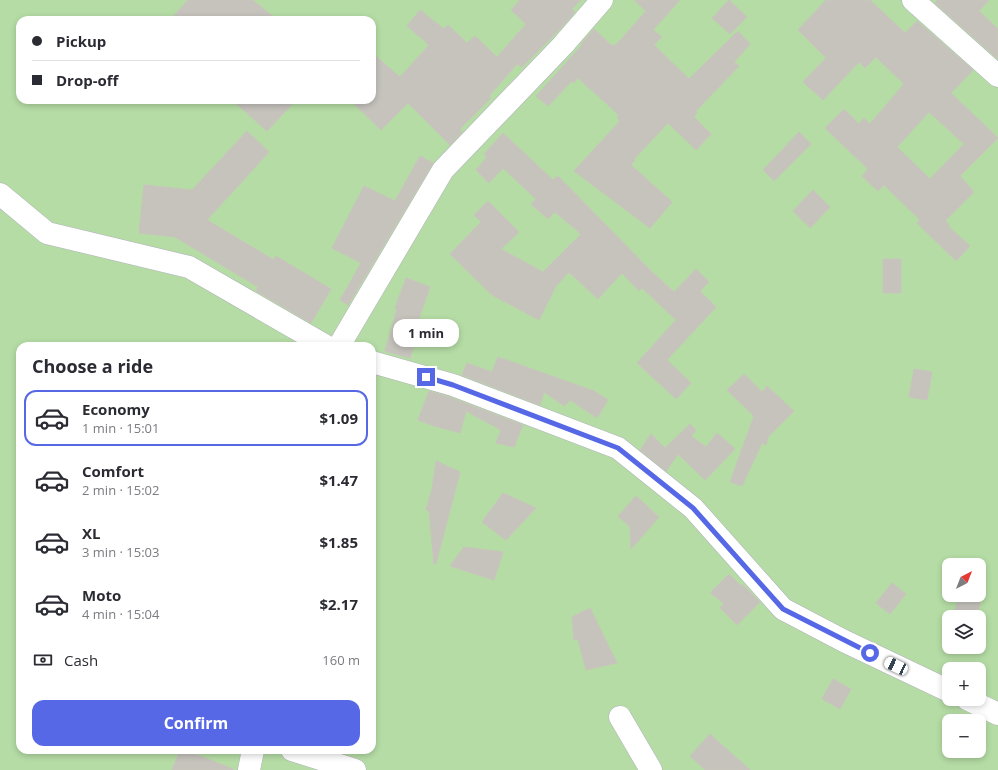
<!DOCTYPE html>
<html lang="en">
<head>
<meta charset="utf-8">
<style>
  :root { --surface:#fff; --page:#f7f7f7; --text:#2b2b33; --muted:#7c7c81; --line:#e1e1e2; --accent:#5668e5 }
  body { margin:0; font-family:"Open Sans",sans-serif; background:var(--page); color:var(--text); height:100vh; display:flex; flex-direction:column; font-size:15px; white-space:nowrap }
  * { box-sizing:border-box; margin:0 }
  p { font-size:13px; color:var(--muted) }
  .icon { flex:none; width:22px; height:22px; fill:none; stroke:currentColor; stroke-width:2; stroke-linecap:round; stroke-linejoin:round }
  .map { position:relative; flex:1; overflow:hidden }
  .sheet { position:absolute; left:16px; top:342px; width:360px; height:412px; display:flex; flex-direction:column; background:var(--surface); border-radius:12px; box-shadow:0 2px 6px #0003 }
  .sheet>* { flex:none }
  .banner { position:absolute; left:16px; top:16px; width:360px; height:88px; border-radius:12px; box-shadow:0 2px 6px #0003; display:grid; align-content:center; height:88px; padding:0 16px; background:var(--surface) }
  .needle { width:26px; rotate:42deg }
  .tools { position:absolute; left:942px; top:558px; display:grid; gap:8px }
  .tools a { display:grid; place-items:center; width:44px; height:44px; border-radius:8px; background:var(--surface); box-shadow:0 2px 6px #0003; font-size:20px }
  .end { position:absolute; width:18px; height:18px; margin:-9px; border:5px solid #5668e5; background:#fff; box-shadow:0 0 0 2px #fff }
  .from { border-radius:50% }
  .bubble { position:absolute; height:28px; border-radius:12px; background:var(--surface); box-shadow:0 2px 6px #0003; font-size:13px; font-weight:700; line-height:28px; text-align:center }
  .car { position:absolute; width:12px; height:24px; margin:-12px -6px; border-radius:5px; box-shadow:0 0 3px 1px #0007; background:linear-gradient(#fff 24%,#345 0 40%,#fff 0 76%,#345 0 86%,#fff 0) }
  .banner b { display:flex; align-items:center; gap:14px; height:38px; font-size:15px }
  .banner b+b { border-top:1px solid var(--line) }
  .banner i { width:10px; height:10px; background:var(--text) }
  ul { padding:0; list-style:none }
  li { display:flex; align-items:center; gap:12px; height:56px; margin:0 8px 6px; padding:0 8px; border:2px solid transparent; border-radius:12px }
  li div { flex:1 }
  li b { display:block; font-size:15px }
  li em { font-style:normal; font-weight:700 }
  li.active { border-color:var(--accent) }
  li>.icon { width:36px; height:36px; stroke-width:1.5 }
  h2 { padding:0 16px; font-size:18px; line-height:48px }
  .pay { display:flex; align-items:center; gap:10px; height:44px; padding:0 16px; font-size:15px }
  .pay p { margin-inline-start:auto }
  .primary-button { display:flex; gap:8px; margin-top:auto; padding:8px 16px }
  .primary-button a { flex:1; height:46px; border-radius:12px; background:var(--accent); color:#fff; font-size:16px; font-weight:700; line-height:46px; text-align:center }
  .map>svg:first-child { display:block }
  .green { fill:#b5dca5; fill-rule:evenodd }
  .building { fill:#c6c3bd; stroke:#c8c5bb; fill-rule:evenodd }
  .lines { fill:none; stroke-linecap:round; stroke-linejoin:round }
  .street-casing { stroke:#b2b3bc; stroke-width:23 }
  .street { stroke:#fff; stroke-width:22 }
  .route { stroke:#5668e5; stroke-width:5 }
</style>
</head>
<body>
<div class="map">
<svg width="998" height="770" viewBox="0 0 998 770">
  <rect width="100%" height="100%" fill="#ede9e2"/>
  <path class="green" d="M0,0H998V770H0ZM20,20H372V100H20ZM20,346H372V750H20ZM949,565H979V595H949ZM949,617H979V647H949ZM949,669H979V699H949ZM949,721H979V751H949Z"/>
  <g class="building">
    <path d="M188,0H253L277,20H170Z"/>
    <path d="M520,0H581L572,9L575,12L562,27L522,67L517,64L489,96L491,98L460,129L462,132L450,145L408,103L381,130L350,100H372V53L400,77L429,45L407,26L420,10L444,29L448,25L467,43L475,36L497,57L526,24L511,10Z"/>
    <path d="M634,0H680L653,30L662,37L654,45L689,79L738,31L750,44L734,62L739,66L696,111L697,113L694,117L711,134L696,150L668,123L634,159L635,160L631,165L672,202L650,228L574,171L620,121L617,117L619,115L578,78L574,83L572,81L548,106L536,96L582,45L581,44L594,29L612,46L614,44L615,46L646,11Z"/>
    <path d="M729,0L747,17L730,34L712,18Z"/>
    <path d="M826,0H870L905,33L917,21L973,70L951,93L998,138L960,176L974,192L945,221L949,224L948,226L970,246L956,261L917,223L920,220L884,185L878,191L862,176L868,169L825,128L844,109L859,124L864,118L870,124L904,84L876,57L865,68L859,62L823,100L803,82L826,58L798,30ZM929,112L964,144L930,179L897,147Z"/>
    <path d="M937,0H989L979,11L998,29V59L935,3Z"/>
    <path d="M232,100H296L267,131Z"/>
    <path d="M247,131L269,152L207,220L274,260L276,256L331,289L311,323L256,291L258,287L175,237L139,233L144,185L192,190Z"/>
    <path d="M799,132L811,144L774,181L763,170Z"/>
    <path d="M503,133L553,180L558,176L651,271L674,292L696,269L709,282L700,291L716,307L667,360L691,383L676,399L637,363L676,320L642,288L639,291L622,273L598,299L569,272L556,286L539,320L492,295L450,254L481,222L474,215L488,201L519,232L501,249L543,272L581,234L555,212L548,219L531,204L536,199L503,168L489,183L476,170L487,157L484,154Z"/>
    <path d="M420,156L433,163L348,305L340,300L361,263L332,248L364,186L395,201Z"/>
    <path d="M813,190L830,207L810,228L793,211Z"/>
    <rect x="883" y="259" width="18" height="34"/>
    <path d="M406,278L430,287L418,321L421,322L410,358L385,351L397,309L395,308Z"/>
    <path d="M498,357L594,391L608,400L597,418L570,400L566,405L565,404L564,406L544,392L540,405L462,375L467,363L492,372Z"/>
    <path d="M914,369L932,372L927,400L909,397Z"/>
    <path d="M744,374L762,392L767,386L794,411L768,437L766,445L762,443L742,486L730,482L754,416L727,390Z"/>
    <path d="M429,391L449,397L523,425L514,447L496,443L501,430L466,411L460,433L431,425L418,420Z"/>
    <path d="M690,424L696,430L691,436L706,447L717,433L735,449L705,480L678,454L666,471L640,450L651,434L665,448Z"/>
    <path d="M436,461L460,472L436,564H434L429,511L426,510L432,489Z"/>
    <path d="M503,493L536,508L506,540L482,522Z"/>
    <path d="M636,496L659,517L631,549L630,527L618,516Z"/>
    <path d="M464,547L503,552L494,580L450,566Z"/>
    <path d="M729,574L741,586L742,584L760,602L737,625L720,608L724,603L710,593Z"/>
    <path d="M892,583L906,594L890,614L876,603Z"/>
    <path d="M979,589L983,590L977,617H953L959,595H979Z"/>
    <path d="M590,608L617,663L586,670L578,639L574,640L572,617Z"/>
    <path d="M833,679L851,689L840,709L822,699Z"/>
    <path d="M710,734L750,770H705L690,756Z"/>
    <path d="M180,750H185L233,769V770H172Z"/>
  </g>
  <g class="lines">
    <g class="street-casing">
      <g id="street">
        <path d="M913,0L998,76"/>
        <path d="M0,194L47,233L189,267L326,346"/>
        <path d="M339,346L443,170L563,45L602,0"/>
        <path d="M372,362L453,385L618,448L693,508L783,609L844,641L949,691"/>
        <path d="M967,699L998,714"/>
        <path d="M620,717L651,770"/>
        <path d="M292,750L355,770"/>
        <path d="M249,770L253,750"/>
      </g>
    </g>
    <use href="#street" class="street"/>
  </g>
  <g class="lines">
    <path class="route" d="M426,377L453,385L618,448L693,508L783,609L870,653"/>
  </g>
</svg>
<div class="tools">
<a><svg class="needle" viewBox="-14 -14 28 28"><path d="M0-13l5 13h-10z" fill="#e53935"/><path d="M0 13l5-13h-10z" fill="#7c7c81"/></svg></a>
<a><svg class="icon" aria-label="layers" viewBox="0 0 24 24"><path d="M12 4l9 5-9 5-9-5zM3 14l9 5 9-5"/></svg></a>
<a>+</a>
<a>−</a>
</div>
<i class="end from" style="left:870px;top:653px"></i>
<i class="end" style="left:426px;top:377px"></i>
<div class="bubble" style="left:393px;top:319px;width:66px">1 min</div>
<i class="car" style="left:896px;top:666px;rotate:295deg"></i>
<div class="banner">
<b><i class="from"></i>Pickup</b>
<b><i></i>Drop-off</b>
</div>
<section class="sheet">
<h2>Choose a ride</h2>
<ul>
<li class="active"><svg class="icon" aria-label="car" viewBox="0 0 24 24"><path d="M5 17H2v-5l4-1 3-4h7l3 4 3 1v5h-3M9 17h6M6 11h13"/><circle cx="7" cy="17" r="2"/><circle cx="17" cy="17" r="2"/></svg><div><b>Economy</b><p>1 min · 15:01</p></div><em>$1.09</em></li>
<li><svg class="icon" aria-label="car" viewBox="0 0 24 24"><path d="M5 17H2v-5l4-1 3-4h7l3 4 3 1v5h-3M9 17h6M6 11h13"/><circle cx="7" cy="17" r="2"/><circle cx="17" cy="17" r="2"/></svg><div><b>Comfort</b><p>2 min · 15:02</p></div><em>$1.47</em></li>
<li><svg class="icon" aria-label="car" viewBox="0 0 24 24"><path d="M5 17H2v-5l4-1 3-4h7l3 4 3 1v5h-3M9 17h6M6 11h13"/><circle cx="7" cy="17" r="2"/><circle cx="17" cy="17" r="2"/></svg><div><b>XL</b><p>3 min · 15:03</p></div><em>$1.85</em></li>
<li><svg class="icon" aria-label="car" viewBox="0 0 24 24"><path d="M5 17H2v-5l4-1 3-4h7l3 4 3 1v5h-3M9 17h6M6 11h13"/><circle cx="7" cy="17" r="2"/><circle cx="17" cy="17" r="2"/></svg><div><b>Moto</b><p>4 min · 15:04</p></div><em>$2.17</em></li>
</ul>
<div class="pay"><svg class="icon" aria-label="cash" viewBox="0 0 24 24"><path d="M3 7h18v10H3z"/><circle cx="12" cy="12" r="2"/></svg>Cash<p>160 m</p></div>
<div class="primary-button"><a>Confirm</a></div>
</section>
</div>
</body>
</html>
